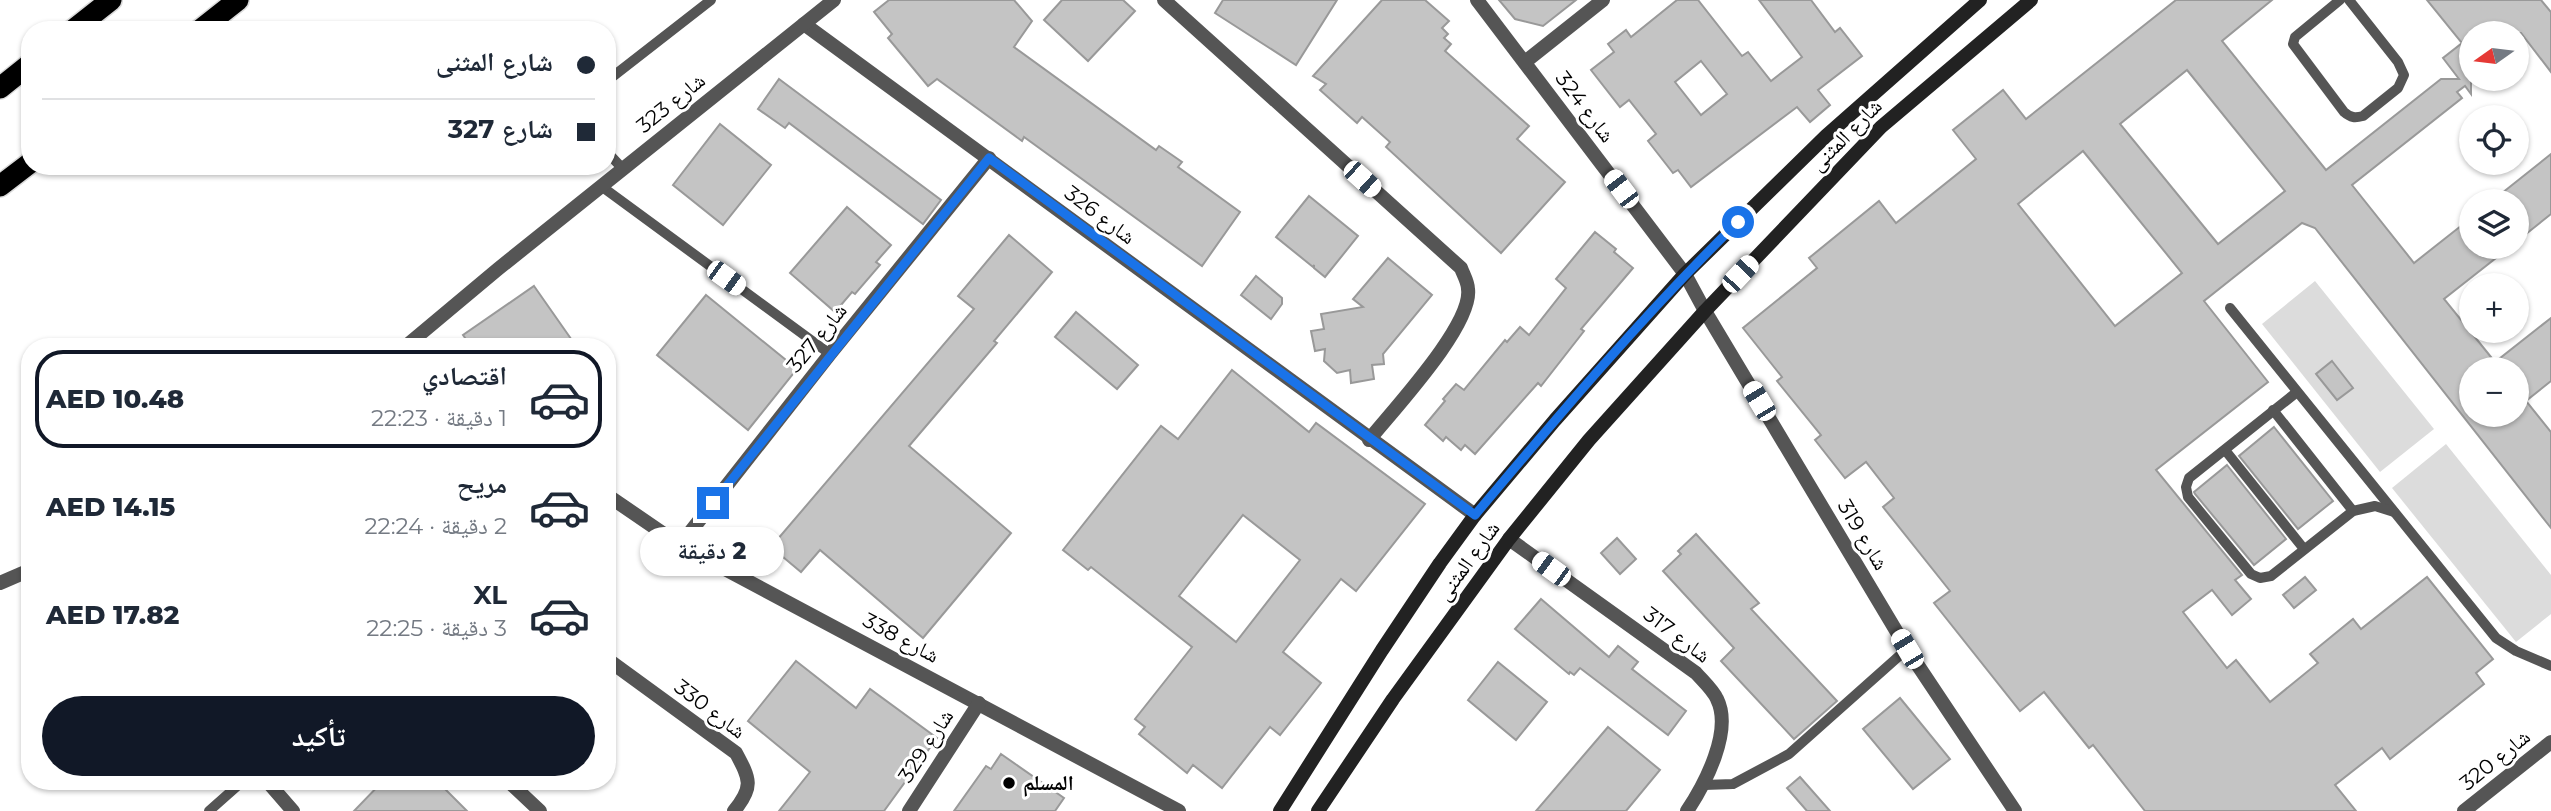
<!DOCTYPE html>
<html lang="ar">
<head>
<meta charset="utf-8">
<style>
  :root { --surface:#fff; --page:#f2f2f3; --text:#1f2937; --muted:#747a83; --line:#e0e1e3; --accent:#111827 }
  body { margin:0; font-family:Montserrat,"Noto Naskh Arabic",sans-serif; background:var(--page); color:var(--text); direction:rtl; height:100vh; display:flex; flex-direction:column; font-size:26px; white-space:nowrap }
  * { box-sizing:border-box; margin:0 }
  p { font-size:23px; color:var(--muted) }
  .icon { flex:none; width:38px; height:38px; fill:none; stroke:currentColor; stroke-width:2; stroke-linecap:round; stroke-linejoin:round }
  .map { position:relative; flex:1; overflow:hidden; direction:ltr }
  .panel { position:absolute; left:21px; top:338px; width:595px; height:452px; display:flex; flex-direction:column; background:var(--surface); border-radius:28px; box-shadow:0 2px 5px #0004; direction:rtl }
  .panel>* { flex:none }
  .hud { position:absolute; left:21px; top:21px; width:595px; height:154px; border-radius:28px; box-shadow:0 2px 5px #0004; direction:rtl; display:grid; align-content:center; height:154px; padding:0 21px; background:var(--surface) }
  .needle { width:46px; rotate:256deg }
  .buttons { position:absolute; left:2459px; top:21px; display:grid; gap:14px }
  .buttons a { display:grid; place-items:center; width:70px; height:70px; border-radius:50%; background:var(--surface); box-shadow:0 2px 5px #0004; font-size:35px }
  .end { position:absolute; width:32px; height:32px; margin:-16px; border:9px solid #1a73e8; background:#fff; box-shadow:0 0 0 4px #fff }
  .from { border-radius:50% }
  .bubble { position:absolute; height:49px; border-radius:24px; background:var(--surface); box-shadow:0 2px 5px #0004; font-size:23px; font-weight:800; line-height:49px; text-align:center; direction:rtl }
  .car { position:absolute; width:21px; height:42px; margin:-21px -10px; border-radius:9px; box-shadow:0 0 5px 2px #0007; background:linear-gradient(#fff 24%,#345 0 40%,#fff 0 76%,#345 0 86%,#fff 0) }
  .hud b { display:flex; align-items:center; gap:24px; height:66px; font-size:26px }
  .hud b+b { border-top:2px solid var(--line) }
  .hud i { width:18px; height:18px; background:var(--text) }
  ul { padding:12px 0 0; list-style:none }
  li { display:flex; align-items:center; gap:21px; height:98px; margin:0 14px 10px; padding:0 7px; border:4px solid transparent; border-radius:28px }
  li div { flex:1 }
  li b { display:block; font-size:26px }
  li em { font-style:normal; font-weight:800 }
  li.selected { border-color:var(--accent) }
  li>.icon { width:63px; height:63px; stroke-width:1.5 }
  .button { display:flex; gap:14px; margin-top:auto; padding:14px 21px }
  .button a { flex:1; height:80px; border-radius:42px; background:var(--accent); color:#fff; font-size:28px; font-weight:800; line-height:80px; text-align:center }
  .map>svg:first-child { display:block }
  .green { fill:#dcdcdc }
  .building { fill:#c4c4c4; stroke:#999; stroke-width:2; fill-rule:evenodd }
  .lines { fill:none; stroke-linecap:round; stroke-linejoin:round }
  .highway-casing { stroke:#dbdbdb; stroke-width:24 }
  .lane { stroke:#555; stroke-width:10 }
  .street { stroke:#555; stroke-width:14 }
  .secondary { stroke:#222; stroke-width:14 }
  .highway { stroke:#000; stroke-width:21 }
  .route { stroke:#1a73e8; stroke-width:9 }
  .poi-dot { fill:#000; stroke:#fff; stroke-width:2.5 }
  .labels { text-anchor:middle; stroke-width:6; stroke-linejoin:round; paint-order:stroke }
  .street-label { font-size:21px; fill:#000; stroke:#fff }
  .poi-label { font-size:21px; font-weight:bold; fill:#000; stroke:#fff; text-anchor:start }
</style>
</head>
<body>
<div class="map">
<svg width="2551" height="811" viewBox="0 0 2551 811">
  <rect width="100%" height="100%" fill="#fff"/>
  <g class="green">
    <path d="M2315,281L2434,429L2380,472L2262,324Z"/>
    <path d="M2446,444L2551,575V614L2516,642L2392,488Z"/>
  </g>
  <g class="building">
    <path d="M889,0H1014L1032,21L1014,47L1156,150L1159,146L1182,162L1178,167L1240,212L1202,266L1024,137L1022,141L937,79L928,86L888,38L892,34L874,12Z"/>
    <path d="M1062,0H1123L1135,11L1088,61L1044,20Z"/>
    <path d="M1223,0H1337L1296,65L1215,13Z"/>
    <path d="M1382,0H1425L1449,21L1442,28L1448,34L1444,38L1451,44L1445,51L1529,126L1517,139L1565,182L1501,253L1386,147L1390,142L1362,117L1357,123L1320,90L1326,84L1313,76Z"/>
    <path d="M1499,0H1576L1543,26L1515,19Z"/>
    <path d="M1677,0H1698L1742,56L1748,52L1771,81L1802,57L1759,0H1811L1835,32L1840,28L1862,56L1818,90L1830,105L1810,122L1797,107L1691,187L1678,170L1673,173L1648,141L1656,134L1629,100L1620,107L1591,70L1614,52L1608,44L1626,30L1631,37ZM1701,61L1727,94L1701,115L1675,82Z"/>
    <path d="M2176,0H2272L2222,41L2326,170L2441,79H2459L2443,58L2462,43L2427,0H2541L2551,12V72L2521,33H2471V79H2474L2471,81V94L2465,86L2457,92L2462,98L2352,185L2414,263L2471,218V247H2510L2444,299L2495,362L2551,318V381L2526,401L2551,432V528L2315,228L2302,223L2204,301L2268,382L2156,470L2242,575L2235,580L2251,599L2232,615L2212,590L2183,612L2227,668L2236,660L2270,702L2318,663L2310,654L2353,619L2361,629L2427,577L2493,659L2476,673L2484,684L2390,759L2382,748L2335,785L2356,811H2145L2093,745L2089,748L2044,692L2020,711L1934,603L1950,591L1883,507L1894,498L1866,462L1845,478L1815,440L1821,435L1777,381L1782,377L1743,328L1817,268L1809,258L1879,201L1896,223L1976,159L1953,130L2003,90L2026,119ZM2187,70L2285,191L2218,244L2120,124ZM2083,151L2182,273L2115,326L2018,204ZM2471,369H2516V415H2471Z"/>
    <path d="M779,79L941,200L923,224L789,123L785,128L758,109Z"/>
    <path d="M720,124L771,165L723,225L673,185Z"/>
    <path d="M2551,154V214L2516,242V201H2492Z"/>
    <path d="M1309,196L1358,236L1325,277L1314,268V265L1313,267L1276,237Z"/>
    <path d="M847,207L891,245L876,262L880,265L855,294L852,292L835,312L790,273Z"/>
    <path d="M1595,232L1616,249L1614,252L1633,268L1581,329L1584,331L1541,386L1538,383L1475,454L1465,445L1461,450L1446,437L1443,441L1425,425L1445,401L1443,399L1456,384L1464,390L1505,340L1507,342L1520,327L1529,335L1566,288L1556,279Z"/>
    <path d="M1009,235L1052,272L994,341L997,343L909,446L1011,533L923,638L820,550L801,572L771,547L974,309L958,296Z"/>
    <path d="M1388,258L1432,295L1383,354L1384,364L1372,365L1374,379L1351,383L1350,370L1337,373L1324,361L1325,349L1315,351L1311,331L1324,329L1321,314L1363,307L1353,299Z"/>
    <path d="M1256,276L1282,298V304L1271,319L1241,295Z"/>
    <path d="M534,286L576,346H471L463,335Z"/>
    <path d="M706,295L797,369L748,430L657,355Z"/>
    <path d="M1076,312L1138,365L1117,389L1055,337Z"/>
    <path d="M2332,361L2353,388L2337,400L2316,374Z"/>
    <path d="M1232,370L1309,432L1316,423L1425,504L1356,591L1341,579L1283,652L1321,683L1280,735L1270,727L1222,788L1193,765L1187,773L1139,734L1145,727L1135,719L1192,647L1091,567L1088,570L1063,550L1161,426L1178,439ZM1243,515L1300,560L1236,642L1179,596Z"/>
    <path d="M2274,427L2333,501L2298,529L2239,456Z"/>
    <path d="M2227,465L2286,539L2254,565L2195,494L2194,492Z"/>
    <path d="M1696,534L1759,603L1751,609L1837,701L1794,739L1721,661L1734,648L1663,571L1681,554L1678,551Z"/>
    <path d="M1617,538L1636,559L1620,574L1601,553Z"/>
    <path d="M2305,577L2316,590L2294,608L2283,595Z"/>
    <path d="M1541,599L1609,657L1618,646L1638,662L1632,669L1686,711L1668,735L1580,668L1574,675L1570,672L1569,674L1515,629Z"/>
    <path d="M796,661L856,708L870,689L937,738L884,811H779L810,772L748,721Z"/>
    <path d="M1498,662L1547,702L1516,740L1468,700Z"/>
    <path d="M1900,698L1950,759L1913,789L1863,729Z"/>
    <path d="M1608,727L1660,770L1626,811H1536Z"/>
    <path d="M1001,754L1064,798L1055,811H954L986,766L991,769Z"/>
    <path d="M1800,777L1830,811H1807L1787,788Z"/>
    <path d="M384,780H436L467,811H354Z"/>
  </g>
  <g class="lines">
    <g class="highway-casing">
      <g id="highway">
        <path d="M73,30L111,0"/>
        <path d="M200,30L238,0"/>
        <path d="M0,88L30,64"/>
        <path d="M0,186L30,163"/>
      </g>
    </g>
    <g class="lane">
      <path d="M2340,0L2295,37L2293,44L2344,112C2351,118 2355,118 2363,116L2398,88L2404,75L2398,62L2349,0"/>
      <path d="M607,81L711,0"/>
      <path d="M607,152L623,169"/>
      <path d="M601,186L830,354"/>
      <path d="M2230,308L2496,638L2516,651L2551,666"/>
      <path d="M2297,392L2189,478L2186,487L2188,497L2251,574L2260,578L2271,576L2353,511L2375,506L2394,512"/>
      <path d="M2273,410L2353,511"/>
      <path d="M2225,450L2304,549"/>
      <path d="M1704,785L1733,784L1789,754L1907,649"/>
      <path d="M209,811L244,780"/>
    </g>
    <g class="street">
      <path d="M1164,0L1461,268C1463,274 1468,282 1468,289C1473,325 1393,410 1369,440"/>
      <path d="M1477,0L1685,274L1705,311L1907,649L2015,811"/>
      <path d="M804,24L1475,515"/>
      <path d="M1525,62L1603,0"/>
      <path d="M406,346L498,269L834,0"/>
      <path d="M607,495L680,545L1179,811"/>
      <path d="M1509,539L1696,673C1703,681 1713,690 1717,699C1733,731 1705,784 1687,811"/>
      <path d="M680,545L830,354L989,158"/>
      <path d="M0,583L30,570"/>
      <path d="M607,659L736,753C750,779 754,787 734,811"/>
      <path d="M266,780L293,811"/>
      <path d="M507,780L540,811"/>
      <path d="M909,811L979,703"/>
      <path d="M2464,811L2551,742"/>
    </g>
    <g class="secondary">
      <path d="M1280,811L1382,650L1440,563L1475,515L1555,420L1685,274L1826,136L1980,0"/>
      <path d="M1318,811L1393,699L1509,539L1589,440L1705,311L1881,127L2031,0"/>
    </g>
    <use href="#highway" class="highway"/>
  </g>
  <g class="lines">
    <path class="route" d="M713,503L989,158L1475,515C1559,415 1644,314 1738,222"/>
  </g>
  <circle class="poi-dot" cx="1009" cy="783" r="7"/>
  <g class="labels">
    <g class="street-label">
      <text transform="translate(671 103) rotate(-39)" y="7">شارع 323</text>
      <text transform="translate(1585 107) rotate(53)" y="7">شارع 324</text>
      <text transform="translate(1846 135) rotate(-45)" y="7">شارع المثنى</text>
      <text transform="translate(1100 215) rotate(37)" y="7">شارع 326</text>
      <text transform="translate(817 338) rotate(-51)" y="7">شارع 327</text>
      <text transform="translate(1863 535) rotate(59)" y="7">شارع 319</text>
      <text transform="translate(1468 561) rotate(-54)" y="7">شارع المثنى</text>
      <text transform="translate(1677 635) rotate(37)" y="7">شارع 317</text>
      <text transform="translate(901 638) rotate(28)" y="7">شارع 338</text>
      <text transform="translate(710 709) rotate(37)" y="7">شارع 330</text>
      <text transform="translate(926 746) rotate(-57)" y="7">شارع 329</text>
      <text transform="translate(2495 760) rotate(-39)" y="7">شارع 320</text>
    </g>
    <g class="poi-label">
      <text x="1023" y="790">المسلم</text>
    </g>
  </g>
</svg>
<div class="buttons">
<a><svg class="needle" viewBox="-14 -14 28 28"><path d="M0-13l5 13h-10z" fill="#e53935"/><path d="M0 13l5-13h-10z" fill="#747a83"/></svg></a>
<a><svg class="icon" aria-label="locate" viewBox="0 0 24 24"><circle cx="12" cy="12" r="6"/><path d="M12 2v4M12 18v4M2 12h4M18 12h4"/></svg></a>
<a><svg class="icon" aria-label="layers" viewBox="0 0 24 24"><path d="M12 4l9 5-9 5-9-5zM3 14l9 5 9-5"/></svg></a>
<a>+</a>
<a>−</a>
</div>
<i class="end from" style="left:1738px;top:222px"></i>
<i class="end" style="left:713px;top:503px"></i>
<div class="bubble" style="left:640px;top:527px;width:144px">2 دقيقة</div>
<i class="car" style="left:1362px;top:179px;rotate:132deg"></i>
<i class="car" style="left:1621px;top:189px;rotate:323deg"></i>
<i class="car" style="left:1740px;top:274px;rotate:43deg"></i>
<i class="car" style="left:726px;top:278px;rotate:126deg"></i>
<i class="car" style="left:1759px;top:401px;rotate:329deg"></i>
<i class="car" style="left:1551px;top:569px;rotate:306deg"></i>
<i class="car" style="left:1907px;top:649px;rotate:329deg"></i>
<div class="hud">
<b><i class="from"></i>شارع المثنى</b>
<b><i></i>شارع 327</b>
</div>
<section class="panel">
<ul>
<li class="selected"><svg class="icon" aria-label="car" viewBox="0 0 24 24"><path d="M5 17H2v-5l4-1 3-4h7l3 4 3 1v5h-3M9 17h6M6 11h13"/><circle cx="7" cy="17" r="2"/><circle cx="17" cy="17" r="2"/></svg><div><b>اقتصادي</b><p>1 دقيقة · 22:23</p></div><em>AED 10.48</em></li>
<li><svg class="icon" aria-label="car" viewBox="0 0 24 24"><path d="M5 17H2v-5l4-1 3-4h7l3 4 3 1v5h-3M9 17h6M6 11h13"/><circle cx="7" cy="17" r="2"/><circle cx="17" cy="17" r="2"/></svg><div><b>مريح</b><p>2 دقيقة · 22:24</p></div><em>AED 14.15</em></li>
<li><svg class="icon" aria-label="car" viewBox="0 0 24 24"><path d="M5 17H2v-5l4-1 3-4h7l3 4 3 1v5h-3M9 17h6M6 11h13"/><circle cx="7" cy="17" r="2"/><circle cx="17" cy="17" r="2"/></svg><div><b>XL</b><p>3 دقيقة · 22:25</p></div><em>AED 17.82</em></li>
</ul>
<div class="button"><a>تأكيد</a></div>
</section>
</div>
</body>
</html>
